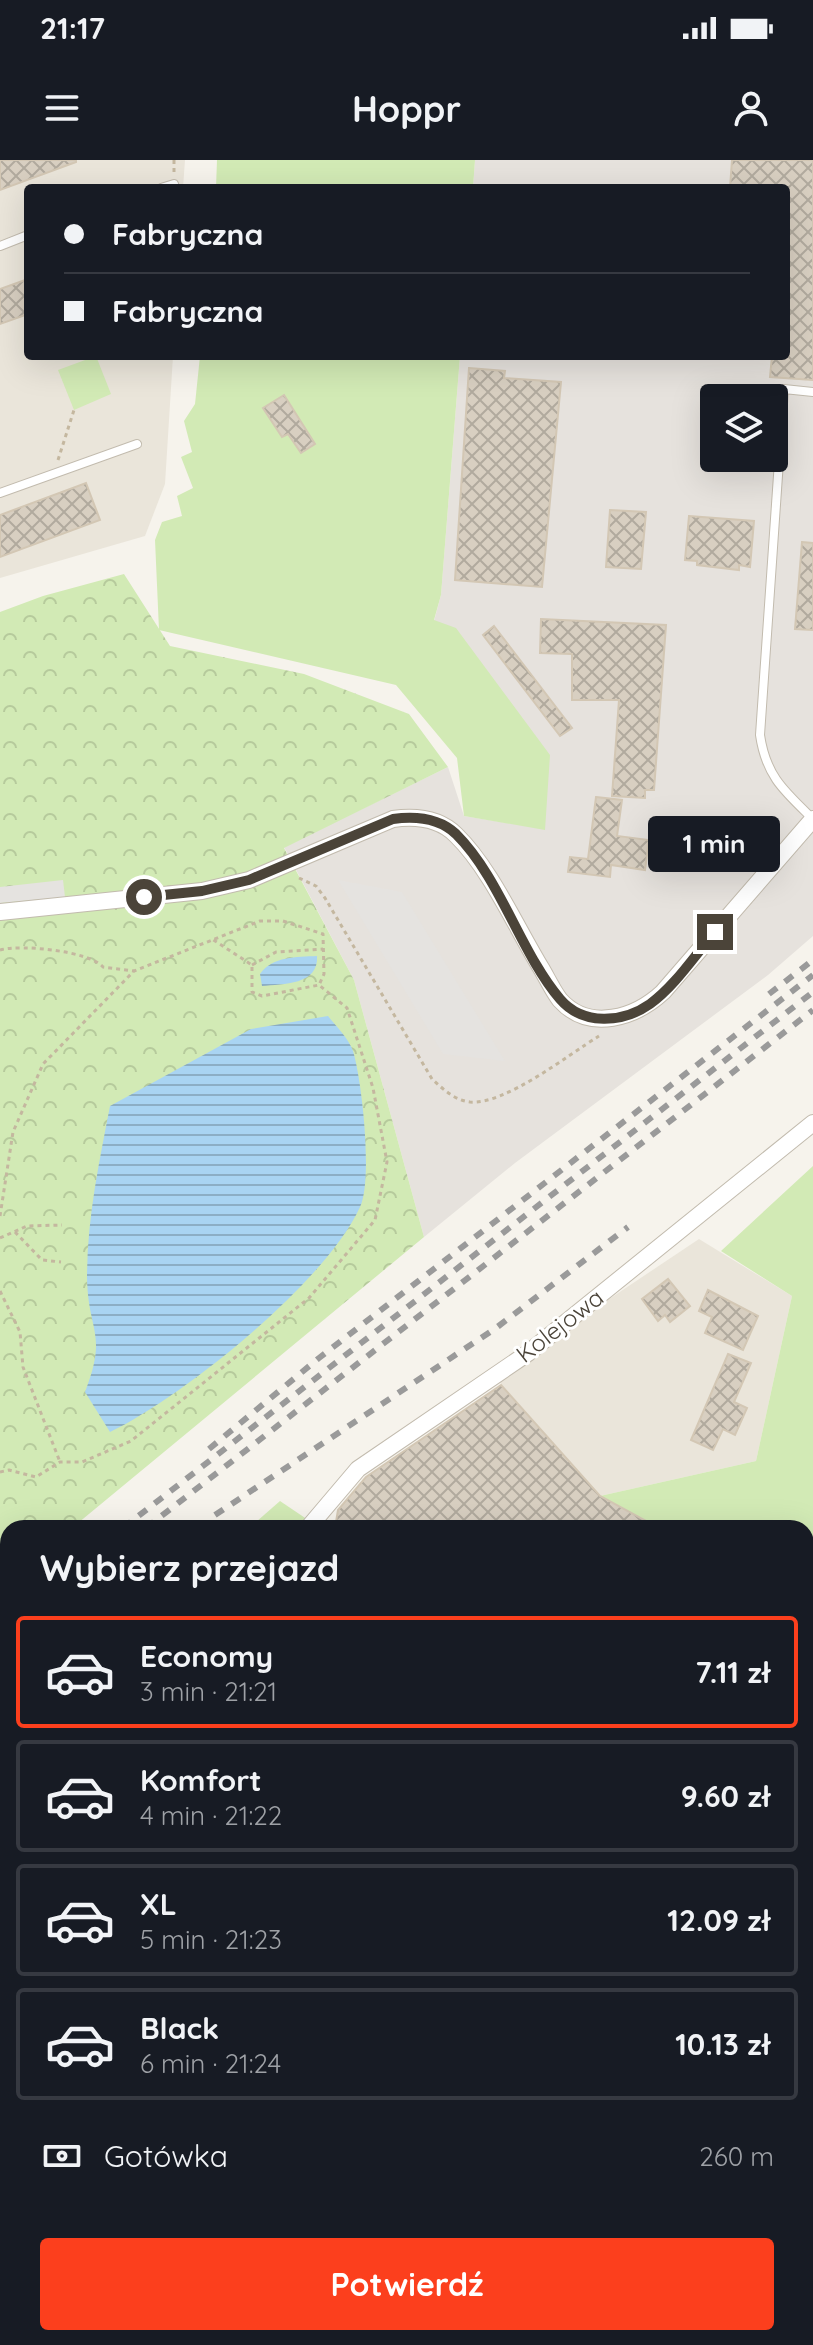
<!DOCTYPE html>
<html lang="pl">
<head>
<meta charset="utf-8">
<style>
  :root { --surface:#171b24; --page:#20242c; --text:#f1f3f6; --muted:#9ea1a6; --line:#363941; --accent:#fc3f1d }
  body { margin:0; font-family:Quicksand,sans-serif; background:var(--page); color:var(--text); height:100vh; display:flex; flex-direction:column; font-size:30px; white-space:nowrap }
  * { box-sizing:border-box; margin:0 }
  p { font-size:26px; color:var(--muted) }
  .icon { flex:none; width:44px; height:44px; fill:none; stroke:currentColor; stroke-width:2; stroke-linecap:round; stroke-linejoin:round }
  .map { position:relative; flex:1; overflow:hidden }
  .details { position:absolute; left:0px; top:1360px; width:814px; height:826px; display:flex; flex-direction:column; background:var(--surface); border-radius:24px 24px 0 0; box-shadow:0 8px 32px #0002 }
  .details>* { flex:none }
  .hud { position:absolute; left:24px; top:24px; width:766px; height:176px; border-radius:8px; box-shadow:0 8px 32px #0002; display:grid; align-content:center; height:176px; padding:0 40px; background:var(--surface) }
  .tools { position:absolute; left:700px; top:224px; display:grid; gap:16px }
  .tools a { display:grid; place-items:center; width:88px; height:88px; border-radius:8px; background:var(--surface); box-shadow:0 8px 32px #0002; font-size:40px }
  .end { position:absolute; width:36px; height:36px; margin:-18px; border:10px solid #4b4439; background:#fff; box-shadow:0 0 0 4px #fff }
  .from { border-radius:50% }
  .bubble { position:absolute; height:56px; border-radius:8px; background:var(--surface); box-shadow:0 8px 32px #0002; font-size:26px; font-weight:800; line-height:56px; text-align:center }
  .hud b { display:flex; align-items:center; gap:28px; height:76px; font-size:30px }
  .hud b+b { border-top:2px solid var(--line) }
  .hud i { width:20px; height:20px; background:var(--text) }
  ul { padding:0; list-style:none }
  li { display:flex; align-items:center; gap:24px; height:112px; margin:0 16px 12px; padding:0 24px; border:4px solid var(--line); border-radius:8px }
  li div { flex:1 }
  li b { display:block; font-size:30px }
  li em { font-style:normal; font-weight:800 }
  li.current { border-color:var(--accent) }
  li>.icon { width:72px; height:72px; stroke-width:1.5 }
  h2 { padding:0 40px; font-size:36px; line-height:96px }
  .pay { display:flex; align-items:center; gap:20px; height:88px; padding:0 40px; font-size:30px }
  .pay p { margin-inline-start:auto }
  .cta { display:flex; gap:16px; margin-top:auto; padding:16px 40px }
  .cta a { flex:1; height:92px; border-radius:8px; background:var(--accent); color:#fff; font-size:32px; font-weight:800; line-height:92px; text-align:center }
  .status { display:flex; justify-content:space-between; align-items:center; height:56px; padding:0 40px; background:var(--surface); direction:ltr }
  .status svg { height:22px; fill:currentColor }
  header { display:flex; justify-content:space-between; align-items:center; height:104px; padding:0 40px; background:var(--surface); font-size:36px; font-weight:800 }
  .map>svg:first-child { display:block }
  .residential { fill:#eae5da }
  .industrial { fill:#e6e2dd; fill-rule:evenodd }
  .green { fill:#d2eab5 }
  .forest { fill:url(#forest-crowns) }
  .parking { fill:#e5e3e0 }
  .water { fill:url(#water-rules) }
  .building { fill:url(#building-cross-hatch); stroke:#d3c7b4; stroke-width:2 }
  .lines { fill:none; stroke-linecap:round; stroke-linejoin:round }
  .service-casing { stroke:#c2bbae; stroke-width:10 }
  .minor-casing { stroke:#c2bbae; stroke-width:18 }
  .primary-casing { stroke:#e6c16a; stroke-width:28 }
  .path { stroke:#c4b79f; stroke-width:3; stroke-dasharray:4 4; stroke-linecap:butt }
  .service { stroke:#fff; stroke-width:8 }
  .minor { stroke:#fff; stroke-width:16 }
  .primary { stroke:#ffe39c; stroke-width:26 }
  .rail { stroke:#9a9a9a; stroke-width:6; stroke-dasharray:10 10; stroke-linecap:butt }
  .route { stroke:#4b4439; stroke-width:10 }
  .labels { text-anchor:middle; stroke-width:6; stroke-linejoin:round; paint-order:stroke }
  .street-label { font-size:24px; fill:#4b4439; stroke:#fff }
</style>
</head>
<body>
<div class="status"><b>21:17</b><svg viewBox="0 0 49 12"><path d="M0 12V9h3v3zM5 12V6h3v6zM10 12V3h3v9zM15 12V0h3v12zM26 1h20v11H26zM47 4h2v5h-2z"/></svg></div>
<header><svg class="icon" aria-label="menu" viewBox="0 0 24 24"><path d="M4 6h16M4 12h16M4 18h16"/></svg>Hoppr<svg class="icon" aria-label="person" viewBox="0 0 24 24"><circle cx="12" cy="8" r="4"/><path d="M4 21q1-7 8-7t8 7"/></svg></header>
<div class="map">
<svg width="813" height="2185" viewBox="0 0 813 2185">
  <defs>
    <pattern id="forest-crowns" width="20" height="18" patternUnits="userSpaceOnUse" patternTransform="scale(2)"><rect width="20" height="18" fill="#d2eab5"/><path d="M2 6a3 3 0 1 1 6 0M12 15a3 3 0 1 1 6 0" fill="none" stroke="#b6ca9c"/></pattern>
    <pattern id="water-rules" width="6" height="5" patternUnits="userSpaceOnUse" patternTransform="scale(2)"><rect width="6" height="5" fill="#a9d4f2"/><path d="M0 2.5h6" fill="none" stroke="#8caec5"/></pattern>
    <pattern id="building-cross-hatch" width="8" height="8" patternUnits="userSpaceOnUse" patternTransform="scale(2)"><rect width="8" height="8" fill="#d8cfc1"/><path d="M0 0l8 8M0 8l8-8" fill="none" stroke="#b1aa9e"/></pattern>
  </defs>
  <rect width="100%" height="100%" fill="#f6f3ec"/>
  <g class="residential">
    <path d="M0,0H185L183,28H28V196H173L165,324L145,376L0,418Z"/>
    <path d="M699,1079L792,1136L756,1301L600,1336L494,1216Z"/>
  </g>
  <path class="industrial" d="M475,0H813V776L768,815L515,1003L424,1077L354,820L284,687L448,607L464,656L545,669L434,461L441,435L460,196H786V28H473ZM714,238H774V298H714Z"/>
  <g class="green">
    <path d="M217,0H475L473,28H216Z"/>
    <path d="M96,196L111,234L74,250L58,210Z"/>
    <path d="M200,196H460L441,435L434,460L456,468L550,595L545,670L464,656L457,598L396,525L159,470L155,380L162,362L182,356L177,336L193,328L181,297L192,292L184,261L195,244Z"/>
    <path d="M813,1006V1544L806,1542V1368H659L600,1336L756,1301L792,1136L721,1091Z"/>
    <path d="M280,1341L320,1368H249Z"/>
    <path d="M806,1568L813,1570V1623L806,1638Z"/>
    <path d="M813,1738V1871L806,1869V1754Z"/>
    <path d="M806,2026L813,2029V2115L806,2113Z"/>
    <path d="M16,2178H360L365,2185H15Z"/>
    <path d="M518,2178H587L586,2185H529Z"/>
    <path d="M640,2178H761L762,2185H639Z"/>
  </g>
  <g class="forest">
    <path d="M124,414L170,486L304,514L409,554L448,607L284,688L354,820L424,1077L72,1368H8V1417L0,1423V452L43,436Z"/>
    <path d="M8,1520V2178H16L15,2185H0V1527Z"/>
    <path d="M360,2178H518L529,2185H365Z"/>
  </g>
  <g class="parking">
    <path d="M63,720L65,737L0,743V727Z"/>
    <path d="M338,720L402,732L505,901L443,894Z"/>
  </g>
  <g class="water">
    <path d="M317,796C319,825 283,824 262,826L260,814C273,796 296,797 317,796Z"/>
    <path d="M328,856C336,866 349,879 353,891C362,920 373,1020 360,1047C326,1122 184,1236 110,1272L85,1232C108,1173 88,1172 87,1118C87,1059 99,1003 110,946L251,869Z"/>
  </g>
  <g class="building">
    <path d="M0,0H76V2L0,30Z"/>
    <path d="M732,0H813V220L770,217L772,196H786V28H730Z"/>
    <path d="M28,119V154L0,164V129Z"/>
    <path d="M469,208L505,211L504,218L561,222L542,427L455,420Z"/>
    <path d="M284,235L315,284L301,293L288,274L282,277L263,248Z"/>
    <path d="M86,323L100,360L0,397V355Z"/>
    <path d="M610,350L646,352L641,409L606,407Z"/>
    <path d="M689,356L754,361L750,407L739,405V410L697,405V401L685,400Z"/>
    <path d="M802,382L813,383V470L795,469Z"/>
    <path d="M541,459L666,465L654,630H645V638L612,636L619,540H572V494L540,493Z"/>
    <path d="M494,466L572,568L560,576L483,475Z"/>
    <path d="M596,637L622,640L617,676L649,680L645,710L611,705L610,717L568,712L570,697L588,699Z"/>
    <path d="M668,1119L690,1146L670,1162L665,1155L658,1161L642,1139Z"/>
    <path d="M708,1130L758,1156L743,1190L705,1173L712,1157L699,1151Z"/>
    <path d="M728,1194L751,1203L734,1242L747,1248L735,1275L723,1269L713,1290L691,1280Z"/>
    <path d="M501,1225L600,1336L659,1368H335L338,1350L366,1317Z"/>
  </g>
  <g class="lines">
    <g class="service-casing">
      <g id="service">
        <path d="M161,28L174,24"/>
        <path d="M0,86L28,75"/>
        <path d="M0,333L137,284"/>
        <path d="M813,659C784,631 766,616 760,575L784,229L813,232"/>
      </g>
    </g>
    <g class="minor-casing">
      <g id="minor">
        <path d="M0,752L202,731L249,720L393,659C415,656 439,658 456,675C490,708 516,767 541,808C547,818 553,831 560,840C590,873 636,857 663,832L813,659"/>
        <path d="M308,1368L358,1309L528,1193L813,963"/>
        <path d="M128,2185L129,2178"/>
      </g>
    </g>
    <g class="primary-casing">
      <g id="primary">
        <path d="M806,1693L813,1677"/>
        <path d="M626,2185L627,2178"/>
      </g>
    </g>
    <g class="path">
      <path d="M174,0V12"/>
      <path d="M58,300L74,250"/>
      <path d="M299,718L316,726L325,738L432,919C443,929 454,940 470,942C505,945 568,895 599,876"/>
      <path d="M0,790C21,784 89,791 103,807L134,811"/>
      <path d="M252,805L276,792L323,789"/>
      <path d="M0,1056L13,972L43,904L134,811L260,761H283L323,774L324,814L319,825L262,836L252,832V805L212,779"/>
      <path d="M15,1072L42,1100L61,1102"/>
      <path d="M0,1078L27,1066L62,1065"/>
      <path d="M0,1131L20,1172L23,1207L60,1302"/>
      <path d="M0,1312L9,1310L36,1317L60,1302H82L131,1281L309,1138L375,1060L387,1002L373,928L347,848L319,825"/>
    </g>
    <use href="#service" class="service"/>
    <use href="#minor" class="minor"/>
    <use href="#primary" class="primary"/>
    <g class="rail">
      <path d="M769,834L813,800"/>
      <path d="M209,1289L319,1198L813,815"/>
      <path d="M215,1355L496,1168L628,1067"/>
      <path d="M123,1368L813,832"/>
      <path d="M146,1368L813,850"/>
      <path d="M0,1464L8,1458"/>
      <path d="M0,1481L8,1475"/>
    </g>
  </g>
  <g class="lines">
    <path class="route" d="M144,737L202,731L249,720L393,659C415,656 439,658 456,674C501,719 520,792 560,839C583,866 623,863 650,844C675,826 695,795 715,772"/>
  </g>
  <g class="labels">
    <g class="street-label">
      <text transform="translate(560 1166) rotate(-38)" y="8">Kolejowa</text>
    </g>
  </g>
</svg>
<div class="tools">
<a><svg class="icon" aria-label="layers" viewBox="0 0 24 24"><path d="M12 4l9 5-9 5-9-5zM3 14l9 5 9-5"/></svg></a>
</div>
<i class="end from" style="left:144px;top:737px"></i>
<i class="end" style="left:715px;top:772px"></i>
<div class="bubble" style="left:648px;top:656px;width:132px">1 min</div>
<div class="hud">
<b><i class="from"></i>Fabryczna</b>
<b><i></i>Fabryczna</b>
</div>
<section class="details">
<h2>Wybierz przejazd</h2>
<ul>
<li class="current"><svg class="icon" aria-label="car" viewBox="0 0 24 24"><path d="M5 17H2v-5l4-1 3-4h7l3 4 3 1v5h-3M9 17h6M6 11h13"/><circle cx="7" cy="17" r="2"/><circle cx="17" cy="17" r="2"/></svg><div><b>Economy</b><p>3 min · 21:21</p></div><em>7.11 zł</em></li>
<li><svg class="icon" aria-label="car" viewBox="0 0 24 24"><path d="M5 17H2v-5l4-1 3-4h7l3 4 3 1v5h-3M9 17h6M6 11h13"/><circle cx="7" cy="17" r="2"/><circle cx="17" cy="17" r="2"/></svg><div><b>Komfort</b><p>4 min · 21:22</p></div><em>9.60 zł</em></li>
<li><svg class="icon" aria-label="car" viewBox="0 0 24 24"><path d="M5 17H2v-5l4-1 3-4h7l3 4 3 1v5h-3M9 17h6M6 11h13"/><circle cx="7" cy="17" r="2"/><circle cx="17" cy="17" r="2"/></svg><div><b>XL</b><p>5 min · 21:23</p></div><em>12.09 zł</em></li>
<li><svg class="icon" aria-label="car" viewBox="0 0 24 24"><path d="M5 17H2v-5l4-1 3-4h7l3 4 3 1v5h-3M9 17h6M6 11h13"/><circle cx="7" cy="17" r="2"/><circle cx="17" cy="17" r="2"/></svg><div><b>Black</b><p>6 min · 21:24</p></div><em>10.13 zł</em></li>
</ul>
<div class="pay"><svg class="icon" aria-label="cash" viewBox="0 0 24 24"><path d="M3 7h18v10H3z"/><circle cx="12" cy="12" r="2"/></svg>Gotówka<p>260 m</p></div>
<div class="cta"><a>Potwierdź</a></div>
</section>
</div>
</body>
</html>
